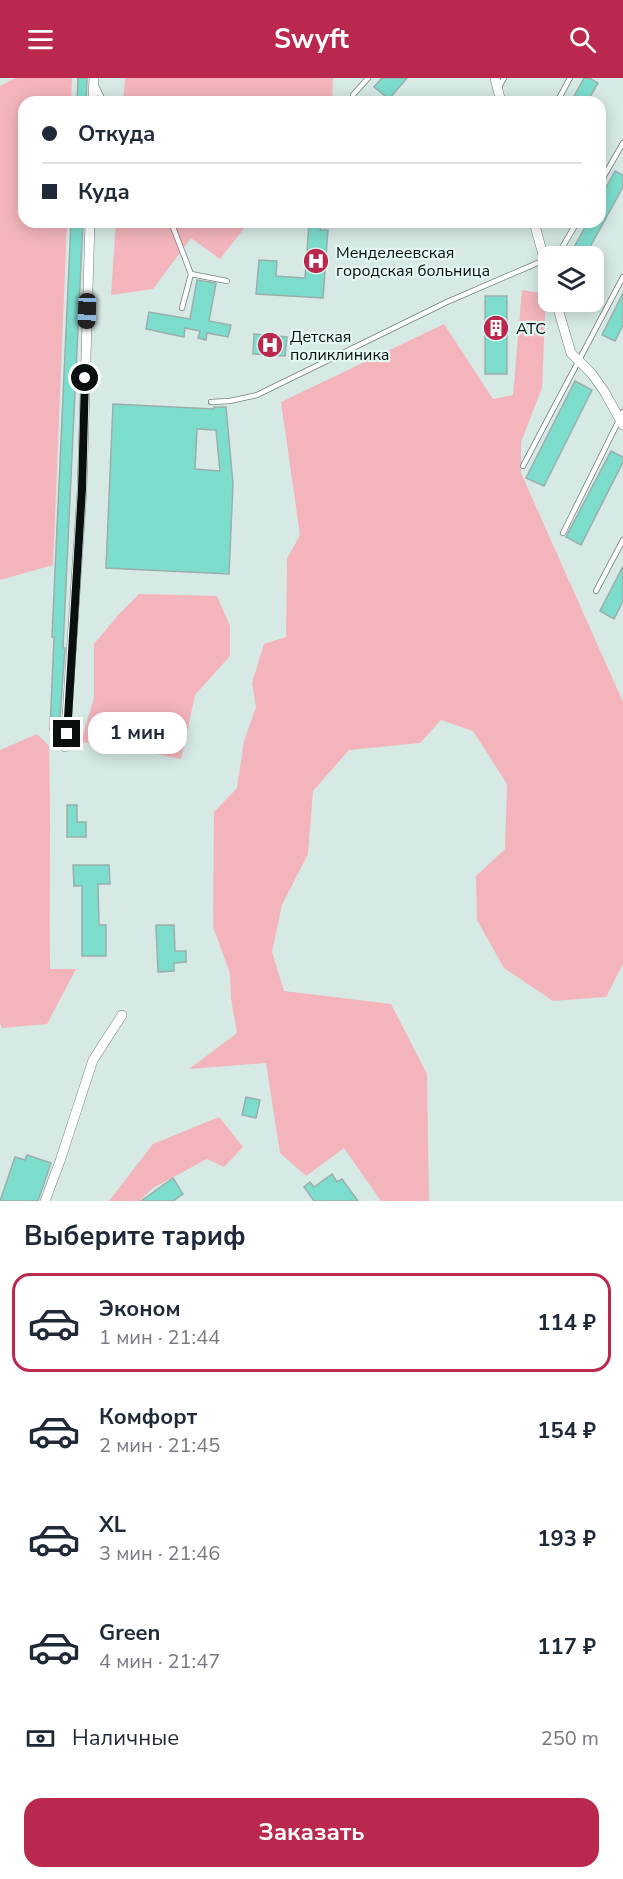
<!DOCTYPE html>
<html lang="ru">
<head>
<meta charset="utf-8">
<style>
  :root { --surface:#fff; --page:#f2f2f3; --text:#1f2937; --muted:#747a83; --line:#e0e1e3; --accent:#ba294d }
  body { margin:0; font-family:"Nunito Sans",sans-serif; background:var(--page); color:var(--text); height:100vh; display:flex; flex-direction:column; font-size:22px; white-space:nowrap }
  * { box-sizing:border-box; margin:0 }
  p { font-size:20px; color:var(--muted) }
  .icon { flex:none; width:33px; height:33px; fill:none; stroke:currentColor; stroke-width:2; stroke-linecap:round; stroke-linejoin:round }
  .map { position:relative; height:1123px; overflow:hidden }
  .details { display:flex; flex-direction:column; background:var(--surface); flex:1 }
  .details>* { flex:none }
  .top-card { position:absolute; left:18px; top:18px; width:588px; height:132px; border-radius:18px; box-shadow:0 3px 15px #0003; display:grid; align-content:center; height:132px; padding:0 24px; background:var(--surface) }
  .controls { position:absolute; left:538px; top:168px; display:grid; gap:12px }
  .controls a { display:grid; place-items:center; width:66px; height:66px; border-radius:12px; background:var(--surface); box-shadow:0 3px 15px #0003; font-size:30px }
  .end { position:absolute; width:27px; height:27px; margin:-14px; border:8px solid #09100f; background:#fff; box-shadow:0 0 0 3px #fff }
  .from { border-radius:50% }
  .bubble { position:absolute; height:42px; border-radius:18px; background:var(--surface); box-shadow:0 3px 15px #0003; font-size:20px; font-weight:700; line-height:42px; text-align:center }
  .car { position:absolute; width:18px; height:36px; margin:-18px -9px; border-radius:8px; box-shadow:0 0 4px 2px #0007; background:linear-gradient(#222 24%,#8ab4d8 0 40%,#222 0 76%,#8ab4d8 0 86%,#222 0) }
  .top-card b { display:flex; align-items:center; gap:21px; height:57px; font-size:22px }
  .top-card b+b { border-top:2px solid var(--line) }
  .top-card i { width:15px; height:15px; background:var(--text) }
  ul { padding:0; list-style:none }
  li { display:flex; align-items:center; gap:18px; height:99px; margin:0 12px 9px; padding:0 12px; border:3px solid transparent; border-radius:18px }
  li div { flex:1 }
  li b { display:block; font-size:22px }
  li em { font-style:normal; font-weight:700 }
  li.on { border-color:var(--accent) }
  li>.icon { width:54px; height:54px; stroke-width:1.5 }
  h2 { padding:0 24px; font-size:27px; line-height:72px }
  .pay { display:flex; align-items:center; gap:15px; height:66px; padding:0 24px; font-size:22px }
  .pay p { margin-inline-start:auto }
  .cta { display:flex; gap:12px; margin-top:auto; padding:12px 24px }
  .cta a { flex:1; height:69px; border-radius:18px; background:var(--accent); color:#fff; font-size:24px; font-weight:700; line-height:69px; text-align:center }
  header { display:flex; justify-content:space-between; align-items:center; height:78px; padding:0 24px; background:var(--accent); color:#fff; font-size:27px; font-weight:700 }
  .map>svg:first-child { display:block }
  .green { fill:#f3b5bb }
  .building { fill:#7cddcd; stroke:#9caeab; stroke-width:1.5; fill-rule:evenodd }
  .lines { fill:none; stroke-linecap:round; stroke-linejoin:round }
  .service-casing { stroke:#70827e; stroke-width:6 }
  .minor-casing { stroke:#70827e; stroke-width:10 }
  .service { stroke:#fff; stroke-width:4.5 }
  .minor { stroke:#fff; stroke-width:9 }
  .route { stroke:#09100f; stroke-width:8 }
  .labels { text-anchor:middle; stroke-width:4.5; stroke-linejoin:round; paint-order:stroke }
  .poi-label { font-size:16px; fill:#09100f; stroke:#e3f7f3; text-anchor:start }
</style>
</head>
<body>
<header><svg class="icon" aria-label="menu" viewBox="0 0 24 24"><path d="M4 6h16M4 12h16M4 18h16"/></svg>Swyft<svg class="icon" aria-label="search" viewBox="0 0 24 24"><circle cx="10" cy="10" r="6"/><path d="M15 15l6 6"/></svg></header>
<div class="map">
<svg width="623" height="1123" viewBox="0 0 623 1123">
  <rect width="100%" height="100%" fill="#d6e9e5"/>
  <g class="green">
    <path d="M15,0H72L71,24H24V144H67L53,487L0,502V8Z"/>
    <path d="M125,0H333L332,24H123Z"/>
    <path d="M116,144H249L220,181L191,160L153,211L111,217Z"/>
    <path d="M522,212L546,216L542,310L521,364V395L623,624V886L606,919L553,923L504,890L477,842L476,798L505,771L507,706L473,653L441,642L420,665L349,672L313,713L308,776L282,827L272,874L284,913L391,926L427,996L429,1123H381L344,1070L306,1098L280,1075L266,985L189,991L237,955L231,921L230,895L213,849L214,734L237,710L244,663L256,629L252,605L264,566L286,559L287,481L300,457L281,324L444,246L493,321L513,317Z"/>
    <path d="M139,516L217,518L230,548V578L195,617L181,681L126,670L81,664L94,620V566L119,536Z"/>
    <path d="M37,656L49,668C51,742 49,816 50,891H76L47,946L2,950L0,945V672Z"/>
    <path d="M219,1039L243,1069L224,1089L207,1081L153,1110L141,1121L142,1123H109L153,1066Z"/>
  </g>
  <g class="building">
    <path d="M78,0H87L86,24H77Z"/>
    <path d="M382,0H407L389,21L374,9Z"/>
    <path d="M584,0H589L598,5L587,24H571Z"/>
    <path d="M615,93L623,97V109L585,178H575L570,176L588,144H600V121Z"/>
    <path d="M71,144H83L63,570H65L59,652H50L54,559H52Z"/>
    <path d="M309,145H321L320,152H328L323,220L256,216L259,182L277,183L276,198L305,200Z"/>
    <path d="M197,202L216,205L209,243L231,247L228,259L207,255L206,262L198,260L200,253L185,250L184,259L146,251L149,234L190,241Z"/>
    <path d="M623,215V247L615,263L602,257Z"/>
    <rect x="485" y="218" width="22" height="78"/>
    <path d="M254,256L287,259L285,278L253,276Z"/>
    <path d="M575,303L592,312L544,408L526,400Z"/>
    <path d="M113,326L214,331V329H226L233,406L229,496L106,490ZM197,351L216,352L220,393L195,391Z"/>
    <path d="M611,373L623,379V384L581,467L566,459Z"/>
    <path d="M623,488V523L614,541L600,533Z"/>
    <path d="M67,727H77V744H86V759H67Z"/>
    <path d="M73,787H109L110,806H98L99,847H106V878H82V808H74Z"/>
    <path d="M156,847H174L175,873H186V884L174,885V893L158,894Z"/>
    <path d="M246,1019L260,1022L256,1040L242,1037Z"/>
    <path d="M27,1077L51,1085L38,1123H0L15,1079L25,1082Z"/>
    <path d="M332,1096L337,1104L342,1101L358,1123H314L304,1109L310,1104L314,1109Z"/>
    <path d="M173,1100L183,1116L173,1123H141Z"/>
  </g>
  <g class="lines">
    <g class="service-casing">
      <g id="service">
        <path d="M96,8L104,24"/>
        <path d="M498,11L504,0"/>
        <path d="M353,17L368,0"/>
        <path d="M557,24L570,0"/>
        <path d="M600,105L623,65"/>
        <path d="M171,144L191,196L227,203"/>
        <path d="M552,178L559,175L577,144"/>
        <path d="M182,230L191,196"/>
        <path d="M211,324L230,323L257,317L447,224L549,180"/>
        <path d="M523,388L623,199"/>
        <path d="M563,455L623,334"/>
        <path d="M596,513L623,462"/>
      </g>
    </g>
    <g class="minor-casing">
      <g id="minor">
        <path d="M495,0L501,24"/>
        <path d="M93,24L94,0"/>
        <path d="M534,144L549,199"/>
        <path d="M556,224L571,275L592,296L604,313L623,347"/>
        <path d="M65,669L82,412L90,144"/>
        <path d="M45,1123L60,1083L93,982L122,937"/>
      </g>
    </g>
    <use href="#service" class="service"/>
    <use href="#minor" class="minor"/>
  </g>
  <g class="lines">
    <path class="route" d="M67,656L82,411L85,300"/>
  </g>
  <defs>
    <g id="hospital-disc" transform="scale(1.35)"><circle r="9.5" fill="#ba294d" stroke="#e3f7f3"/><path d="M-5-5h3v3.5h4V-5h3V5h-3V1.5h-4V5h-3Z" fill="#fff"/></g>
    <g id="building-disc" transform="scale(1.35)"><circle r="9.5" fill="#ba294d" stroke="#e3f7f3"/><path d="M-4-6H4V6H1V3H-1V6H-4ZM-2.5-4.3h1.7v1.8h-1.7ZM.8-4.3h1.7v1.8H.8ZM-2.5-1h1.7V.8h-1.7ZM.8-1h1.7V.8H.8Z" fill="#fff"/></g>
  </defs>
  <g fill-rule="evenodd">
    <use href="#hospital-disc" x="316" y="183"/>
    <use href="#building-disc" x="496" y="250"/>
    <use href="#hospital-disc" x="270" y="267"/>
  </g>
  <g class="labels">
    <g class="poi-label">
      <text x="336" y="180">Менделеевская<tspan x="336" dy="18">городская больница</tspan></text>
      <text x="516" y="256">АТС</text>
      <text x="290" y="264">Детская<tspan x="290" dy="18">поликлиника</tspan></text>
    </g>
  </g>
</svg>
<div class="controls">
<a><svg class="icon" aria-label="layers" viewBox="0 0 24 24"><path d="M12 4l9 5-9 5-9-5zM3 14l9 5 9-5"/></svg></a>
</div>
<i class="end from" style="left:85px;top:300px"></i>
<i class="end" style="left:67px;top:656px"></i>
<div class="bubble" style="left:88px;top:634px;width:99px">1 мин</div>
<i class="car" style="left:87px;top:233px;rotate:182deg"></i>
<div class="top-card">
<b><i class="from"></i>Откуда</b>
<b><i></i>Куда</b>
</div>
</div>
<section class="details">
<h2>Выберите тариф</h2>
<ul>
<li class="on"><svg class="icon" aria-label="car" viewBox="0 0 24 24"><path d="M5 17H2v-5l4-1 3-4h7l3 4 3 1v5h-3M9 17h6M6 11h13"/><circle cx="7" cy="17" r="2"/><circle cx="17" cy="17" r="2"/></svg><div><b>Эконом</b><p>1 мин · 21:44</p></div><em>114 ₽</em></li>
<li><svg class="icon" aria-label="car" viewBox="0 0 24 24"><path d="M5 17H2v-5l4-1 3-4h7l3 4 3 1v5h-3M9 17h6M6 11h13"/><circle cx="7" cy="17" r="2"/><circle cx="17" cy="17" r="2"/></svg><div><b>Комфорт</b><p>2 мин · 21:45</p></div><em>154 ₽</em></li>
<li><svg class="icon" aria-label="car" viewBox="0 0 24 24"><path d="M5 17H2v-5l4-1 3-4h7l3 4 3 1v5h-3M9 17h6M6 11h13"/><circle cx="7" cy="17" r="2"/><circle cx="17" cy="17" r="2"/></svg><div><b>XL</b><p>3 мин · 21:46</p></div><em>193 ₽</em></li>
<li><svg class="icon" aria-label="car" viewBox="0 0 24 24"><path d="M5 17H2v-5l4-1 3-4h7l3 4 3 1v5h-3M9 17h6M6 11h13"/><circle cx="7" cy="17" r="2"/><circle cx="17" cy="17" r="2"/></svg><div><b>Green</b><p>4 мин · 21:47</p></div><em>117 ₽</em></li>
</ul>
<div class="pay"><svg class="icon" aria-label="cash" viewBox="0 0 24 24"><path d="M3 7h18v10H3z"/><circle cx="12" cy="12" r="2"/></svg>Наличные<p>250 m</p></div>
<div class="cta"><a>Заказать</a></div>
</section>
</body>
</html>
